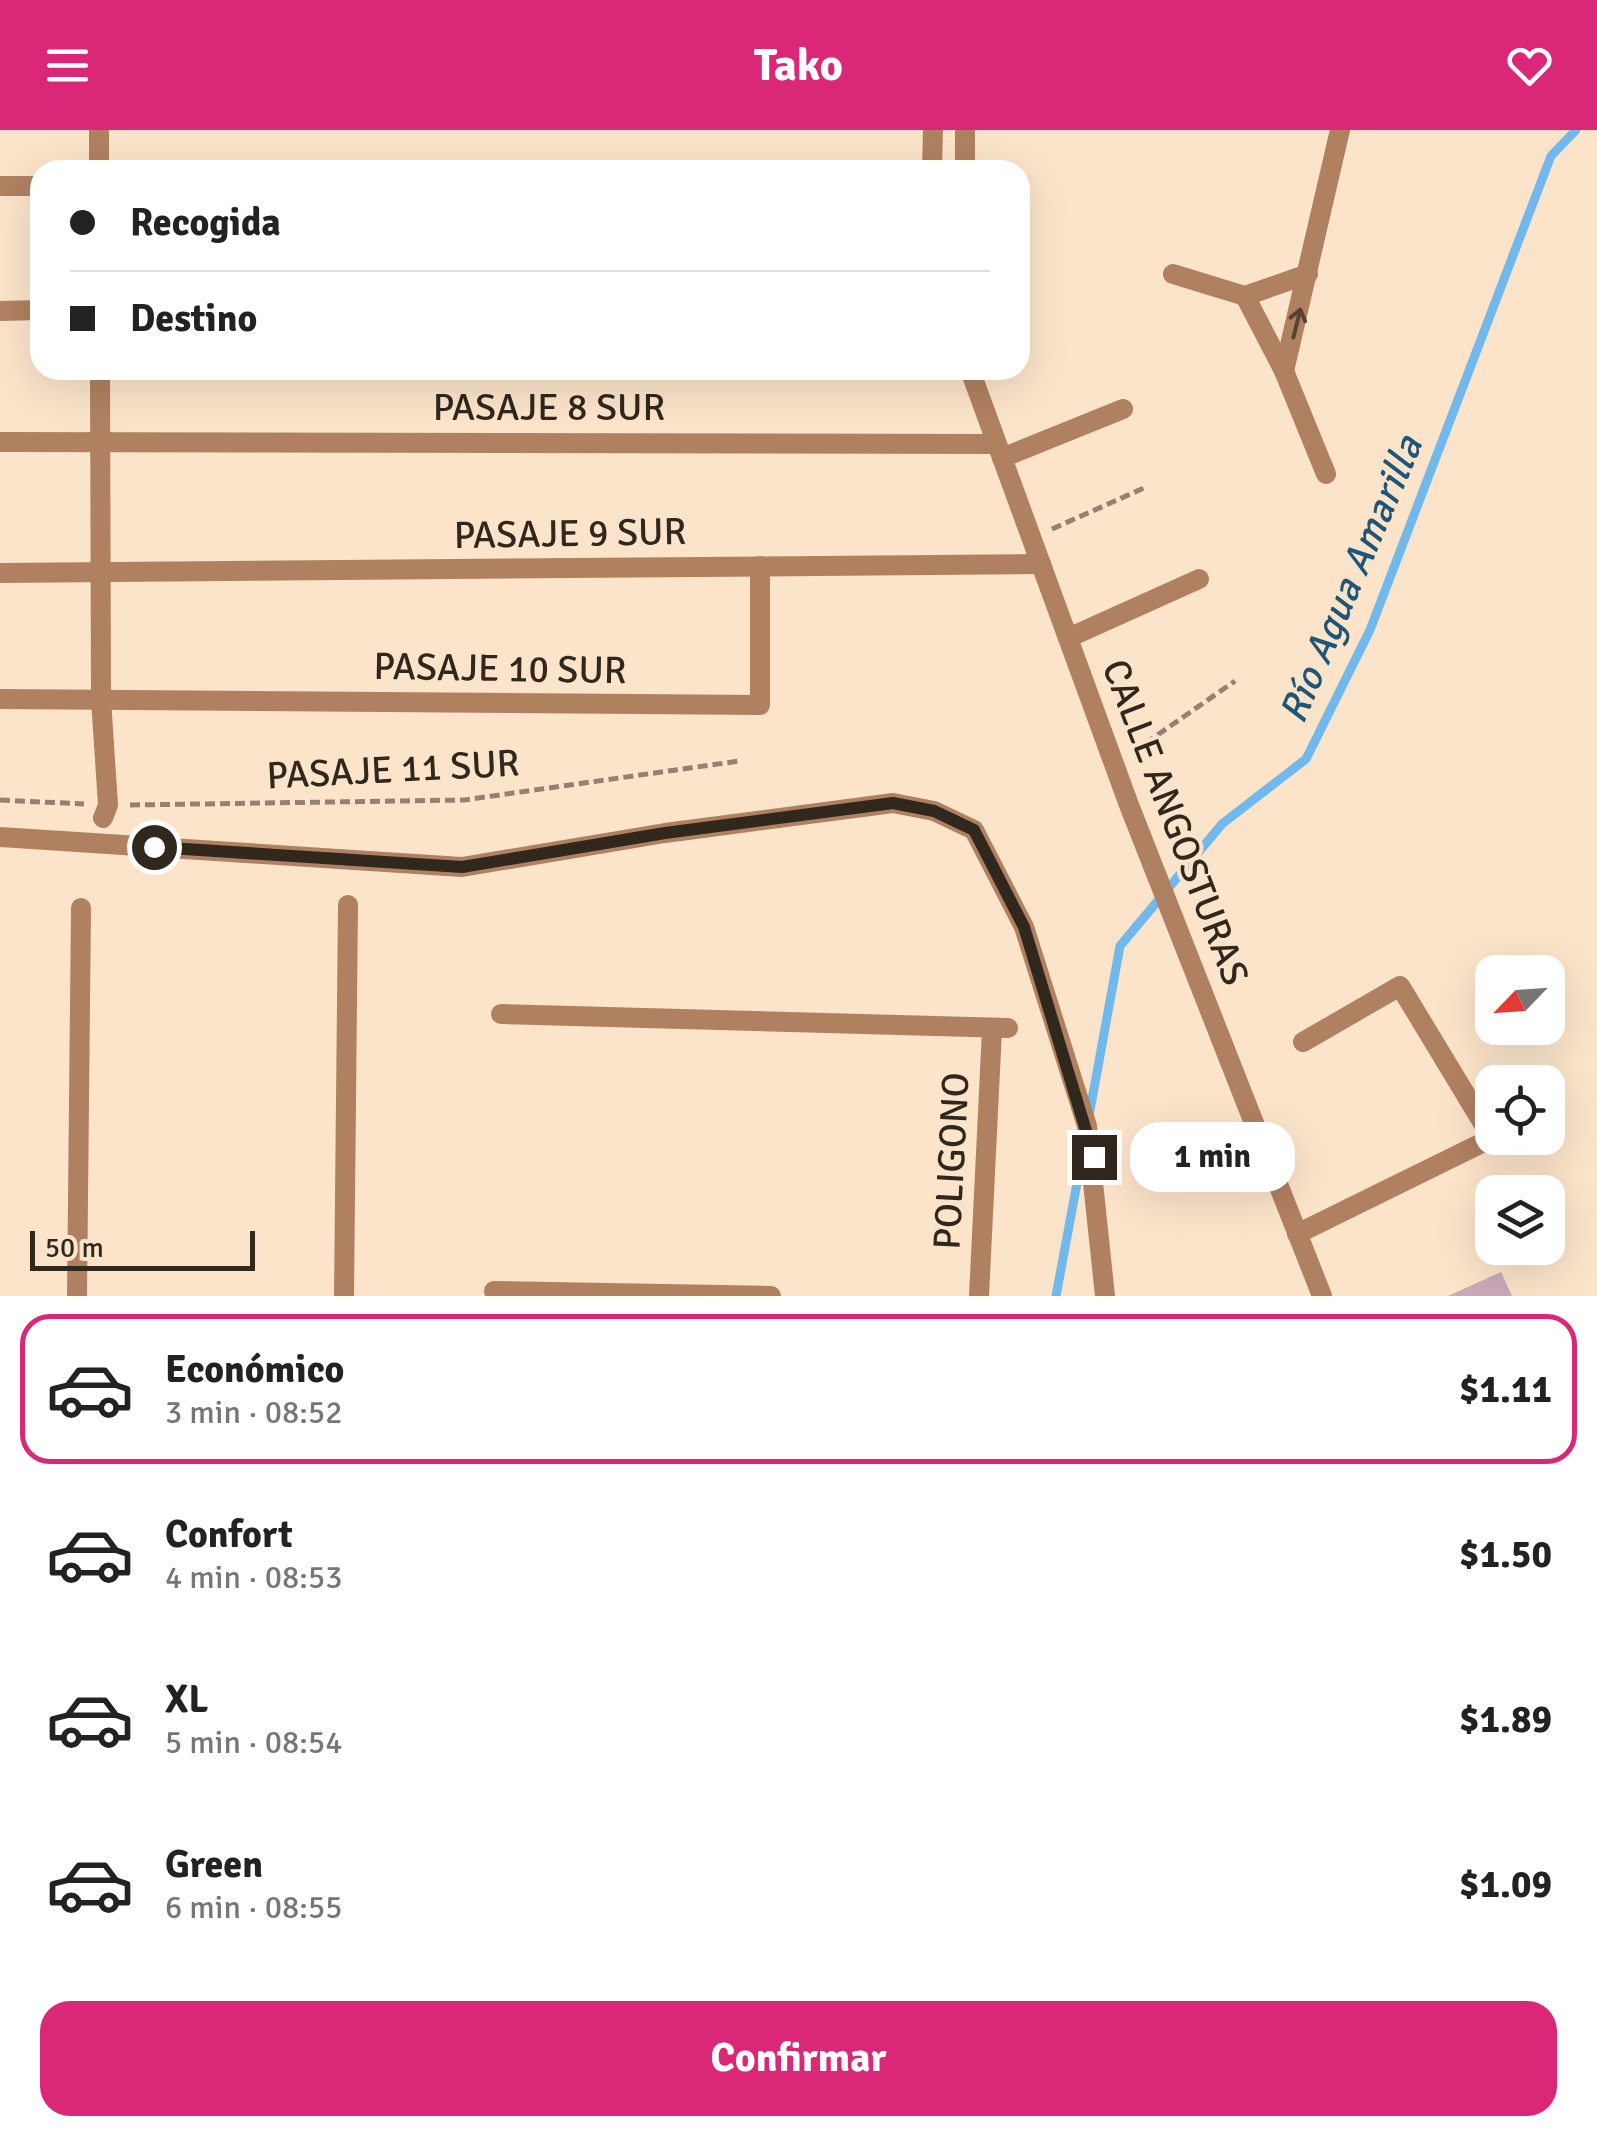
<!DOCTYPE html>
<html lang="es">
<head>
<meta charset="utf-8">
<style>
  :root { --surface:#fff; --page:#f6f6f6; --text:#222; --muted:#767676; --line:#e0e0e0; --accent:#db2777 }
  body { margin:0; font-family:Signika,sans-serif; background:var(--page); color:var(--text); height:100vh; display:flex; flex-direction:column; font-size:38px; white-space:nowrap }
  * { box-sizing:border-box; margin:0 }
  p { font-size:32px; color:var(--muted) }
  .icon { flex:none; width:55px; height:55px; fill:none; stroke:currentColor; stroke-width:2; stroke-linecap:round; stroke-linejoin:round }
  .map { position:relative; height:1166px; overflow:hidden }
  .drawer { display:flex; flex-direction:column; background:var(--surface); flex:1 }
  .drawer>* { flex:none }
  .guide { position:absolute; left:30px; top:30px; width:1000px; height:220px; border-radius:30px; box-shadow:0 10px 40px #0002; display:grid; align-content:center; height:220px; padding:0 40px; background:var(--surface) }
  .needle { width:65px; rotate:245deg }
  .controls { position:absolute; left:1475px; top:825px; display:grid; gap:20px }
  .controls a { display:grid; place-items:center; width:90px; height:90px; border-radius:20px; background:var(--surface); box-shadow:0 10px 40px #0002; font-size:50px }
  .scale { position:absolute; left:30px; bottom:25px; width:225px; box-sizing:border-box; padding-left:10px; border:5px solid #30271d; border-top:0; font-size:28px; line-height:35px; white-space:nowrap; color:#30271d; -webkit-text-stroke:8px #fce4ca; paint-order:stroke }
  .end { position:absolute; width:45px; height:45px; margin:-22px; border:12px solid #30271d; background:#fff; box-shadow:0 0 0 5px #fff }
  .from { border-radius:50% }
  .bubble { position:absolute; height:70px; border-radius:30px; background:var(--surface); box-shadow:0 10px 40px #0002; font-size:32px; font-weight:700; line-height:70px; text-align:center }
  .guide b { display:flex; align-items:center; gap:35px; height:95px; font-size:38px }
  .guide b+b { border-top:2px solid var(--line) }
  .guide i { width:25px; height:25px; background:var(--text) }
  ul { padding:18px 0 0; list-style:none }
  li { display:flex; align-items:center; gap:30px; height:150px; margin:0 20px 15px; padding:0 20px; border:5px solid transparent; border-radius:30px }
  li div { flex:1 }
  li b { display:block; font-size:38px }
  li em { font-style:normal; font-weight:700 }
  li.on { border-color:var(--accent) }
  li>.icon { width:90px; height:90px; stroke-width:1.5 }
  .action { display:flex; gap:20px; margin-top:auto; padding:20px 40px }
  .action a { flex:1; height:115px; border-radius:30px; background:var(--accent); color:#fff; font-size:40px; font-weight:700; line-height:115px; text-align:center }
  header { display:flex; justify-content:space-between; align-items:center; height:130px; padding:0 40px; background:var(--accent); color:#fff; font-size:45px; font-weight:700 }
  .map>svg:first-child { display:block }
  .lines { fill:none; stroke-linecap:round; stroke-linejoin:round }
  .stream { stroke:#71b9ed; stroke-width:9 }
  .building { fill:#cbaaba }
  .path { stroke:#938271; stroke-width:5; stroke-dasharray:10 5; stroke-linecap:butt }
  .pedestrian { stroke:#b08161; stroke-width:20 }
  .minor { stroke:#b08161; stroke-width:20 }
  .oneway { stroke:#564231 }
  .route { stroke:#30271d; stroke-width:12 }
  .labels { text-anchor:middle; stroke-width:8; stroke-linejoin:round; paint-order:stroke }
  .street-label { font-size:38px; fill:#30271d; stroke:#fce4ca }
  .water-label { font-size:40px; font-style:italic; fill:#1f5578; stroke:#fce4ca }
</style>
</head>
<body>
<header><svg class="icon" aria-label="menu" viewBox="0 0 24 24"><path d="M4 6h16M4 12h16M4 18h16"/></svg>Tako<svg class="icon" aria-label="heart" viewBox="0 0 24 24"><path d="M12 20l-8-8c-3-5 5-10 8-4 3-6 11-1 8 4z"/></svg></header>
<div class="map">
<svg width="1597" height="1166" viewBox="0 0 1597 1166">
  <rect width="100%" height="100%" fill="#fce4ca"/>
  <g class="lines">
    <g class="stream">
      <path d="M1089,986L1120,816L1222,694L1306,629L1370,500L1551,26L1576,0"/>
      <path d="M1056,1166L1083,1021"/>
    </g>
  </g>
  <path class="building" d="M1501,1142L1512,1166H1448Z"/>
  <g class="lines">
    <g class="path">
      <path d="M1052,399L1144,358"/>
      <path d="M1133,622L1235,551"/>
      <path d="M0,670L84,674"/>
      <path d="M130,675L464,670L739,631"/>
    </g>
    <g class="pedestrian">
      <path d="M0,56H40"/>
      <path d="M0,181L40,180"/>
      <path d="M0,312L996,314"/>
      <path d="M1002,328L1123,279"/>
      <path d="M0,443L1041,434"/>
      <path d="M1068,508L1199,449"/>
      <path d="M0,569L760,575V436"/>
    </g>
    <g class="minor">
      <path d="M99,0V40"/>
      <path d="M932,40L933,0"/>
      <path d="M965,40V0"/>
      <path d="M1173,144L1245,166L1308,144"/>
      <path d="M1245,166L1284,241L1326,344"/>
      <path d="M100,240L101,569L108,675L103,688"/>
      <path d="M970,240L1129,675L1322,1166"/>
      <path d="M1284,241L1340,0"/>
      <path d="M0,707L462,737L665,703L893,673L934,681L974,700L1024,797L1087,996L1105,1166"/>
      <path d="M501,884L1008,898"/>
      <path d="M1297,1104L1492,1008L1400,856L1303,912"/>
      <path d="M494,1161L771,1166"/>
      <path d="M77,1166L81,778"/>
      <path d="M344,1166L348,775"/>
      <path d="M979,1166L992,900"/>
    </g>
  </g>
  <defs><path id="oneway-shaft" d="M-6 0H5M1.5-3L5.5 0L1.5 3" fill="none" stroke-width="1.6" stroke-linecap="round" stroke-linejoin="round" transform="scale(2.5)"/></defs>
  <use class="oneway" href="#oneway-shaft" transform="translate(1297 193) rotate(-76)"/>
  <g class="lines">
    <path class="route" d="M154,717L462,737L665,703L893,673L934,681L974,700L1024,797L1094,1027"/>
  </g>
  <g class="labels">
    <g class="street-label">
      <text x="549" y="290">PASAJE 8 SUR</text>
      <text transform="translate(570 403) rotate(-1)" y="13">PASAJE 9 SUR</text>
      <text transform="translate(500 538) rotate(1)" y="13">PASAJE 10 SUR</text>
      <text transform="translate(393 639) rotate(-3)" y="13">PASAJE 11 SUR</text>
      <text transform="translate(1176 692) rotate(69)" y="13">CALLE ANGOSTURAS</text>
      <text transform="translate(951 1031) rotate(-87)" y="13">POLIGONO</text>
    </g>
    <g class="water-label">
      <text transform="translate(1350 449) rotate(-67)" y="14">Río Agua Amarilla</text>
    </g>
  </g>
</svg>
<div class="controls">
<a><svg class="needle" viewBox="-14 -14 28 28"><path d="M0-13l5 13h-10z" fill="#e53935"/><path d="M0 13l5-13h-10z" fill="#767676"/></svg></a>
<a><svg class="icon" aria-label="locate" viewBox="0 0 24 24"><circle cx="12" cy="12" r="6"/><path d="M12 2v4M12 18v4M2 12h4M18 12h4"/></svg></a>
<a><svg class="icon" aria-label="layers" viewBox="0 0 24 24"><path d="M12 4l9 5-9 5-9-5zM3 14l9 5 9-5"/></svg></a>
</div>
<div class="scale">50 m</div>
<i class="end from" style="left:154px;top:717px"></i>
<i class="end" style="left:1094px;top:1027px"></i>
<div class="bubble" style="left:1130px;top:992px;width:165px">1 min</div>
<div class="guide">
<b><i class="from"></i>Recogida</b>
<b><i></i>Destino</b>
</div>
</div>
<section class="drawer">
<ul>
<li class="on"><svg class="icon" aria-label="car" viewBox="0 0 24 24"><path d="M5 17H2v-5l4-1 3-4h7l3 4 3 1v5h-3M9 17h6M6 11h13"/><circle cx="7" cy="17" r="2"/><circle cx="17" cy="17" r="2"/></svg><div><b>Económico</b><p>3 min · 08:52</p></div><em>$1.11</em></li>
<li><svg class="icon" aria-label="car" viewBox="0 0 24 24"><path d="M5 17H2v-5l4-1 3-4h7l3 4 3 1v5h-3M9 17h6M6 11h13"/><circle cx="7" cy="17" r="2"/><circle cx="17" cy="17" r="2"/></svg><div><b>Confort</b><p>4 min · 08:53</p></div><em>$1.50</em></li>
<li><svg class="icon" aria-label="car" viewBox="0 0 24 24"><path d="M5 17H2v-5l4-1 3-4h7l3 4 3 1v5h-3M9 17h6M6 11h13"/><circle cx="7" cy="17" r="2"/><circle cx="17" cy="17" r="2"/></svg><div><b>XL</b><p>5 min · 08:54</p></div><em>$1.89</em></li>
<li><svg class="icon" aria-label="car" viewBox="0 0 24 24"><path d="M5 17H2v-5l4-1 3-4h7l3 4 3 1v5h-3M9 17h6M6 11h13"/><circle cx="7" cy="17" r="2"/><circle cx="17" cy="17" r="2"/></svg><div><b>Green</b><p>6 min · 08:55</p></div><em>$1.09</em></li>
</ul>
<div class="action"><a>Confirmar</a></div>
</section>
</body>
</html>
